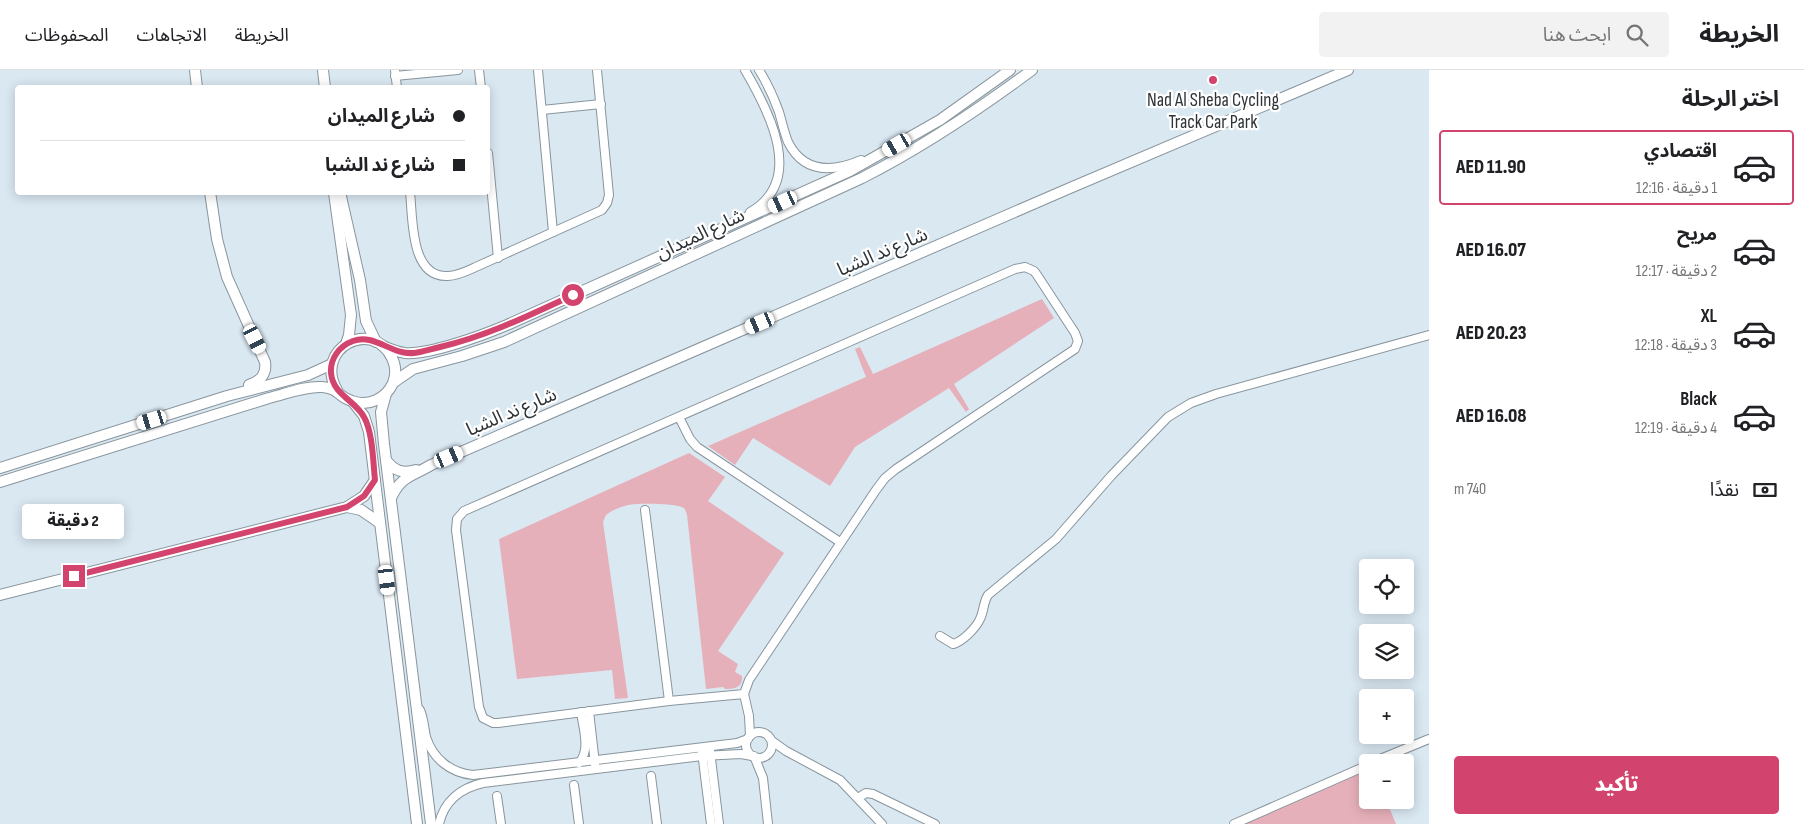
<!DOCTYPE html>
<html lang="ar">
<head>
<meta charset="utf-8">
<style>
  :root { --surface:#fff; --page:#f2f2f2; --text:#202124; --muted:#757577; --line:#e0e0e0; --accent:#d2446d }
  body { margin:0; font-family:"Sofia Sans Condensed","Noto Sans Arabic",sans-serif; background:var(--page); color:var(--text); direction:rtl; height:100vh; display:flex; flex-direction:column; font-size:19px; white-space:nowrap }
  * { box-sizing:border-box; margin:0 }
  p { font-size:16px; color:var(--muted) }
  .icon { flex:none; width:28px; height:28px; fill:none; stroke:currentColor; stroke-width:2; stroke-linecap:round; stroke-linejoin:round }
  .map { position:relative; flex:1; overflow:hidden; direction:ltr }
  .sheet { display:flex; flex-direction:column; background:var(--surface); width:375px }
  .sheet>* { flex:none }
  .banner { position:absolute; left:15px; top:15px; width:475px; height:110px; border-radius:5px; box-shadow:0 2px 12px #0003; direction:rtl; display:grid; align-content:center; height:110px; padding:0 25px; background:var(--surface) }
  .tools { position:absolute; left:1359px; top:489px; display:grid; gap:10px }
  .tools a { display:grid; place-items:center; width:55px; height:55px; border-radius:5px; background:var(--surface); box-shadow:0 2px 12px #0003; font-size:25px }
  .end { position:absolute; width:22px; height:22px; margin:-11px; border:6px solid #d2446d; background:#fff; box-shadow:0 0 0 2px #fff }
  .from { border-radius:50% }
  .bubble { position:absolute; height:35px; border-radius:5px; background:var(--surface); box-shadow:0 2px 12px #0003; font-size:16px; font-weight:800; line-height:35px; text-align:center; direction:rtl }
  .car { position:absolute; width:15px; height:30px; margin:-15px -8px; border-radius:6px; box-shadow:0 0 4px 1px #0007; background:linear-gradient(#fff 24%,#345 0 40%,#fff 0 76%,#345 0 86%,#fff 0) }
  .banner b { display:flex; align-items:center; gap:18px; height:48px; font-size:19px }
  .banner b+b { border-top:1px solid var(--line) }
  .banner i { width:12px; height:12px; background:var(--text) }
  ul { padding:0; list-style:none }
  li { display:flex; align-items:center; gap:15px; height:75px; margin:0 10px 8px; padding:0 15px; border:2px solid transparent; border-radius:5px }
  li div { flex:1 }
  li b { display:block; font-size:19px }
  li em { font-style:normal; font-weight:800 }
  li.on { border-color:var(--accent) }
  li>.icon { width:45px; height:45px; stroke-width:1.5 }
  h2 { padding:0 25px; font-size:22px; line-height:60px }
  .pay { display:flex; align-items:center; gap:12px; height:55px; padding:0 25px; font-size:19px }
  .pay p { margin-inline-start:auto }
  .primary-button { display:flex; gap:10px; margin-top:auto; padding:10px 25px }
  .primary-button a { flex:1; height:58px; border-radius:5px; background:var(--accent); color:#fff; font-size:20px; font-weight:800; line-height:58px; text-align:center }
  header { display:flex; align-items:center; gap:30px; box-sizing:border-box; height:70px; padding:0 25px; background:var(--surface); border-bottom:1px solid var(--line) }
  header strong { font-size:24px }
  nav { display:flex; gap:28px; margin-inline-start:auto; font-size:18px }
  .search { width:350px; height:45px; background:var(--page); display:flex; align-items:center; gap:12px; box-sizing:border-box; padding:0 18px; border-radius:5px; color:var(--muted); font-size:19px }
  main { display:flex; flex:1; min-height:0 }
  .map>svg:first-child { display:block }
  .green { fill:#e6b0ba }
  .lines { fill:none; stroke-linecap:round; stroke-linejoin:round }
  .street-casing { stroke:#88959d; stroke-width:10 }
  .secondary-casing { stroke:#88959d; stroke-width:12 }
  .street { stroke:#fff; stroke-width:8 }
  .secondary { stroke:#fff; stroke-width:10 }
  .route { stroke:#d2446d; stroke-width:6 }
  .poi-dot { fill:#d2446d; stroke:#fff; stroke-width:2 }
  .labels { text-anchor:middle; stroke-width:4.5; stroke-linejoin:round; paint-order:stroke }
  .poi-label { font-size:19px; fill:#2d3336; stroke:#fff }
  .street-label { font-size:19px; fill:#2d3336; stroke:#fff }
</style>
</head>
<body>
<header>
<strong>الخريطة</strong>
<div class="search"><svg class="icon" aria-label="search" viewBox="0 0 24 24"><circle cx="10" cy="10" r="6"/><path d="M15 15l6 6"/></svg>ابحث هنا</div>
<nav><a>الخريطة</a><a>الاتجاهات</a><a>المحفوظات</a></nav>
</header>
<main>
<section class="sheet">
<h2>اختر الرحلة</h2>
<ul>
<li class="on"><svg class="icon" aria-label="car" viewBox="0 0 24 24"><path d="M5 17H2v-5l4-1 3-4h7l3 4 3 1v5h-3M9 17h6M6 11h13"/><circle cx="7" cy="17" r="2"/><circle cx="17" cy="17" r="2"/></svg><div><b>اقتصادي</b><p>1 دقيقة · 12:16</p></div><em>AED 11.90</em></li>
<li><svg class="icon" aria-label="car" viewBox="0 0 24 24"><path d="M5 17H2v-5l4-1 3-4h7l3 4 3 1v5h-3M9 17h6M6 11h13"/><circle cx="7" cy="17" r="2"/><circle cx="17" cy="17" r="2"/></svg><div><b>مريح</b><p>2 دقيقة · 12:17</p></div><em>AED 16.07</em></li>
<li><svg class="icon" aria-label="car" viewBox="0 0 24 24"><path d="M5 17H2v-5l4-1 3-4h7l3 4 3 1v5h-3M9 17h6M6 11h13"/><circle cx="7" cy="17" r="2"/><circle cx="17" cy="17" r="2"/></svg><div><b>XL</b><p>3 دقيقة · 12:18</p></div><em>AED 20.23</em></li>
<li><svg class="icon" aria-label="car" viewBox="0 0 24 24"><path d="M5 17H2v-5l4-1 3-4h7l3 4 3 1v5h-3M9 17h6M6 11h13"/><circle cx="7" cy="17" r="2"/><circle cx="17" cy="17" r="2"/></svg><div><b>Black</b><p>4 دقيقة · 12:19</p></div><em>AED 16.08</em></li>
</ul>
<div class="pay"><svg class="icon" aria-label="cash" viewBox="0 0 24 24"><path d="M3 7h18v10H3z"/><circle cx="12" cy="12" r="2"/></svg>نقدًا<p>740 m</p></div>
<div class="primary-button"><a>تأكيد</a></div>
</section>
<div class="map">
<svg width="1429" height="754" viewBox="0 0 1429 754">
  <rect width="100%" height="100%" fill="#dae8f2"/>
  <g class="green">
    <path d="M1042,229L1054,248L954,314L969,339L966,342L949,318L855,377L830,416L753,368L735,395L708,376L866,307L855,279L860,277L873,304Z"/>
    <path d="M689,383L725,407L708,431L784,483L718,581L738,594L735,602L742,606C743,618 734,619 725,619L723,617L706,619L687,445C686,442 686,441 684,438C676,433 637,433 628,435C620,437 612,440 606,445L603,452L628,628L615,629L612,600L517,609L499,469Z"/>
    <path d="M1367,700L1368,730H1386L1396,754H1243Z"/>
  </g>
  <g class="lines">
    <g class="street-casing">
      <g id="street">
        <path d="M395,0L397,18"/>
        <path d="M479,0L481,18"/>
        <path d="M538,0L553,162"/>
        <path d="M745,0C769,41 806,111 750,142"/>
        <path d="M759,0C767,13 774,28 779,42C782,52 784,62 788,72C804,104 833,102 861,90"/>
        <path d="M395,6L458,0"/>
        <path d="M542,40L601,34"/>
        <path d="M488,83L498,188"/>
        <path d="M410,122C413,149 410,208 448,206C458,206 469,200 478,196L602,140L607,133L609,125L597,0"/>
        <path d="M1025,197L1034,201L1037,205L1075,263L1078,271L1075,279L896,399L885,408L876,420L749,610L744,624L669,631L498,653H493L483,648L479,637L456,460L457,449L464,441L1015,199Z"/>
        <path d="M679,347L690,369L697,377L840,472"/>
        <path d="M645,440L669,631"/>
        <path d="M940,566L953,574C962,572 976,558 980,549C984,541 983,533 988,525L1056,469L1111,406L1168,347L1191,333L1216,324L1429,265"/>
        <path d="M744,624L749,646L750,666"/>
        <path d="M420,640C424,649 424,658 426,667C433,689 451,703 473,705L737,673L748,669"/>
        <path d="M589,641L595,694"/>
        <circle cx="759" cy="675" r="13"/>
        <path d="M772,671L786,681L840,710L882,754"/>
        <path d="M710,681L719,754"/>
        <path d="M702,682L711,754"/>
        <path d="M754,686L763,708L768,754"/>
        <path d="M1373,692L1429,669"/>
        <path d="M579,693C591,680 583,658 581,642"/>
        <path d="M651,706L657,754"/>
        <path d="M574,715L579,754"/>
        <path d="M497,726L501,754"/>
        <path d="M858,728L866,723L873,724L935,754"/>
        <path d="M439,754C444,731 461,718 483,713L702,686L741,684L752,686"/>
        <path d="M1234,754L1368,695"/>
      </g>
    </g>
    <g class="secondary-casing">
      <g id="secondary">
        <path d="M195,0L197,18"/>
        <path d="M323,0L325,18"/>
        <path d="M210,122L217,169L227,207L265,292C267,305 260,311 249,315"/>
        <path d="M340,122L360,210L366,251L376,272"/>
        <path d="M334,123L351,245L349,265L346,274"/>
        <path d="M383,276C390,279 397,282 405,283C430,285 483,265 507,255L850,101L940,50L1010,0"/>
        <path d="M394,312L413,299L462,286L504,272L862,108C923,77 978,40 1032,0"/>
        <path d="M386,324L381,342L384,374L431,754"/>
        <path d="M353,332L364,346L369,362L417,754"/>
        <path d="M386,390C394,401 403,404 416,400"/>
        <path d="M0,398L227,326L308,305L332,294"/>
        <path d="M0,412L269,328C286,324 304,316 322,317C339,318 338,327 352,331C368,337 386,329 393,313C396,305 396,296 392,288C372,247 313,279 337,320"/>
        <path d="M391,428C401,406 411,407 431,395L1070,118L1348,0"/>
        <path d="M347,437L361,440L380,453"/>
        <path d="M0,525L347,437L364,426L375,410"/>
      </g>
    </g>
    <use href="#street" class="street"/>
    <use href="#secondary" class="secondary"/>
  </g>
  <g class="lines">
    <path class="route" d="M74,506L347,437L364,426L375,410C373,392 373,363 364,347C355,330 333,325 331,303C330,289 339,276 353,271C374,263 391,285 414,283C423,282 431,279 440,277C487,266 530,245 573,225"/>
  </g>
  <circle class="poi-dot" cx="1213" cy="10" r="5"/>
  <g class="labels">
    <g class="poi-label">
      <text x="1213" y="36">Nad Al Sheba Cycling<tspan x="1213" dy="22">Track Car Park</tspan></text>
    </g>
    <g class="street-label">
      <text transform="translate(700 163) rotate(-25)" y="7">شارع الميدان</text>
      <text transform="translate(882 181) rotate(-23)" y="7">شارع ند الشبا</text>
      <text transform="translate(511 341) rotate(-23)" y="7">شارع ند الشبا</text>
    </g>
  </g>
</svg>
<div class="tools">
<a><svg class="icon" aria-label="locate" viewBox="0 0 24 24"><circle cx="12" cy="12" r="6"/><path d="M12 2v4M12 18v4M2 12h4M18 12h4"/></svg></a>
<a><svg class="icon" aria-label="layers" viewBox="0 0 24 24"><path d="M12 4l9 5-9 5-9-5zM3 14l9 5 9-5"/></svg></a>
<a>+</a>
<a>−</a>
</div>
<i class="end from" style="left:573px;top:225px"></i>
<i class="end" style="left:74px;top:506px"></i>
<div class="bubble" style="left:22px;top:434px;width:102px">2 دقيقة</div>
<i class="car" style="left:897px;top:75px;rotate:240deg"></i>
<i class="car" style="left:783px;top:132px;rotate:245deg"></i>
<i class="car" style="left:760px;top:253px;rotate:247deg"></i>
<i class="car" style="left:255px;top:269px;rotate:153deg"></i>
<i class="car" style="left:152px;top:350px;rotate:253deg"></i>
<i class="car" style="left:449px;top:387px;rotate:67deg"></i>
<i class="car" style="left:387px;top:510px;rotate:173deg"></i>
<div class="banner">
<b><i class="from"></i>شارع الميدان</b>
<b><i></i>شارع ند الشبا</b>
</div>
</div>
</main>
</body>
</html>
